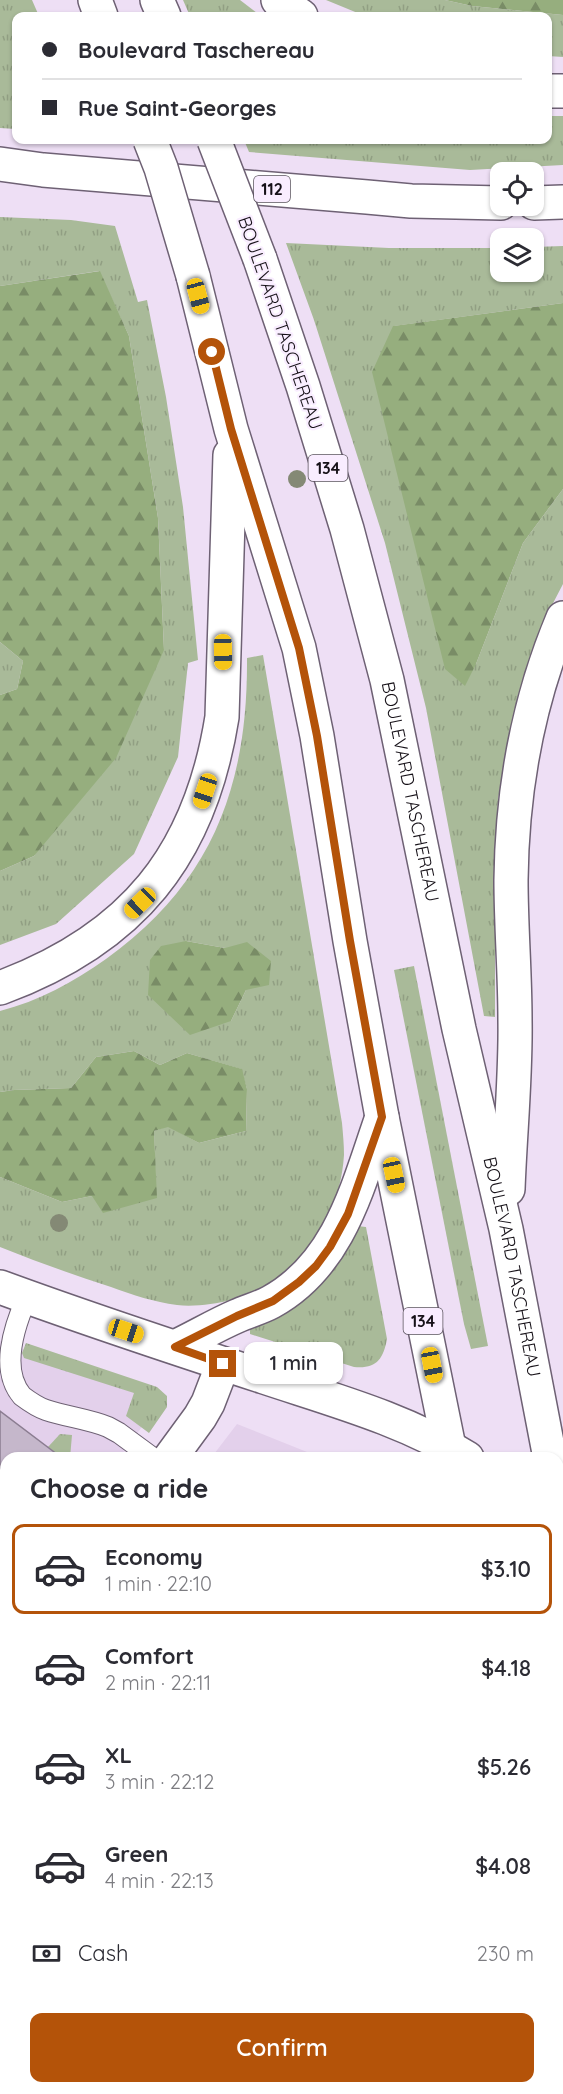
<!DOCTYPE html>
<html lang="en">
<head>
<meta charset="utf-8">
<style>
  :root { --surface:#fff; --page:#f2f2f3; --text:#2b2b33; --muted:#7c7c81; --line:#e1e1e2; --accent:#b45309 }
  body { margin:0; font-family:Quicksand,sans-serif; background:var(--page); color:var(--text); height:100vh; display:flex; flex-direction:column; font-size:22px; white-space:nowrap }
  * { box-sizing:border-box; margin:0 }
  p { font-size:20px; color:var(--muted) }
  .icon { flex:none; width:33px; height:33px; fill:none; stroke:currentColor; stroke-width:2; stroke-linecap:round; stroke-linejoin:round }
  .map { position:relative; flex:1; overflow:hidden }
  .side { position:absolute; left:0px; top:1452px; width:564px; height:642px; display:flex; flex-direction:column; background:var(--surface); border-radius:18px 18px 0 0; box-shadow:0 2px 4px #0004 }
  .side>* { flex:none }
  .guide { position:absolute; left:12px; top:12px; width:540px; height:132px; border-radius:12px; box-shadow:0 2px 4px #0004; display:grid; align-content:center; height:132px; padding:0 30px; background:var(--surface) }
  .tools { position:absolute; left:490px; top:162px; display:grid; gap:12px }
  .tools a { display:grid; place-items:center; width:54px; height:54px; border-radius:12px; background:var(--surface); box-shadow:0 2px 4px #0004; font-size:30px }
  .end { position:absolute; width:27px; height:27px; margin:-14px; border:8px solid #b45309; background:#fff; box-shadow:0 0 0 3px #fff }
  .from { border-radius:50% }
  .bubble { position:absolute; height:42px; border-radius:12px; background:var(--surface); box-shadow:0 2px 4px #0004; font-size:20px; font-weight:600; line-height:42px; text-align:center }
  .car { position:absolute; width:18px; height:36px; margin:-18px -9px; border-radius:8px; box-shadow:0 0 4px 2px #0007; background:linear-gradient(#f5c518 24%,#345 0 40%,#f5c518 0 76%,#345 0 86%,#f5c518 0) }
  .guide b { display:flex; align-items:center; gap:21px; height:57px; font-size:22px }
  .guide b+b { border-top:2px solid var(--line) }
  .guide i { width:15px; height:15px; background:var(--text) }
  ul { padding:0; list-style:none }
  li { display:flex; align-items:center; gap:18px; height:90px; margin:0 12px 9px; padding:0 18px; border:3px solid transparent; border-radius:12px }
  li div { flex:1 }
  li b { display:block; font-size:22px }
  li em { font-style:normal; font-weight:600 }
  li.active { border-color:var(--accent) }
  li>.icon { width:54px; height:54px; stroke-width:1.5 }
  h2 { padding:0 30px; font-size:27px; line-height:72px }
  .pay { display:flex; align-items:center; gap:15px; height:66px; padding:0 30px; font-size:22px }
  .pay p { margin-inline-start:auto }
  .primary-button { display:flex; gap:12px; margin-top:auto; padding:12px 30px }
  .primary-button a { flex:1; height:69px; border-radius:12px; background:var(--accent); color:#fff; font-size:24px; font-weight:600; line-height:69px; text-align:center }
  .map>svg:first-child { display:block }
  .built { fill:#e3d0eb }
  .grass { fill:url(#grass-tufts); fill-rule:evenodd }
  .forest { fill:url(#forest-firs) }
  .building { fill:#c5b7cb; stroke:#8b7d91; stroke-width:1.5 }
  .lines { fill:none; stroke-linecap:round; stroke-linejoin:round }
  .lane-casing { stroke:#6e6174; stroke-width:22 }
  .street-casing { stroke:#6e6174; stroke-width:36 }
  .primary-casing { stroke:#6e6174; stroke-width:36 }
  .highway-casing { stroke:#6e6174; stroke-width:36 }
  .lane { stroke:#fff; stroke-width:20 }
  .street { stroke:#fff; stroke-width:33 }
  .primary { stroke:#fff; stroke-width:33 }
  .highway { stroke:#fff; stroke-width:33 }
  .highway-bridge-casing { stroke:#6e6174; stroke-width:36; stroke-linecap:butt }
  .highway-bridge { stroke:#fff; stroke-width:33 }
  .tree { fill:#848975 }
  .route { stroke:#b45309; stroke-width:8 }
  .labels { text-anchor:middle; stroke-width:4.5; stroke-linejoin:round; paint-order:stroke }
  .shield { fill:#f9edff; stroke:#5a535d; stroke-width:1.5 }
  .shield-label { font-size:16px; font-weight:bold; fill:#161118 }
  .street-label { font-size:18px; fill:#161118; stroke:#f9edff }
</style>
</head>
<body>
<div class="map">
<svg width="563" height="2094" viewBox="0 0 563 2094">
  <defs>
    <pattern id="grass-tufts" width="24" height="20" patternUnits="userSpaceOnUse" patternTransform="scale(1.5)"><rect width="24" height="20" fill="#a9ba99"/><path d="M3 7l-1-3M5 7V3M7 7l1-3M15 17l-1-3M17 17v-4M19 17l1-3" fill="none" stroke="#919f83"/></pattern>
    <pattern id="forest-firs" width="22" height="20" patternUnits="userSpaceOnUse" patternTransform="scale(1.5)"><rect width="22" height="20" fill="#96ae7e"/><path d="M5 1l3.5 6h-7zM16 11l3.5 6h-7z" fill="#798c66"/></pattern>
  </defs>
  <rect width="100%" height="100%" fill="#eedff5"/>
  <g class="built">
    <path d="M0,1341L163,1398L119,1458H6V1615L0,1623Z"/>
    <path d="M237,1424L322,1458H211Z"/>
    <path d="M293,2088H541L543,2094H300Z"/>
  </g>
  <g class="grass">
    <path d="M0,0H32L39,16H16V129L0,128Z"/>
    <path d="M183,0H240L261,16H190Z"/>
    <path d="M326,0H445L472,6L563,15V57L548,56V16H365Z"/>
    <path d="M548,116H563V165L470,170L249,152L244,140H548Z"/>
    <path d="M0,217L71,220L115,226L138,302L147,300L166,397L183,507L198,660L188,663L178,757L134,854L56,924L0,945V871L34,856L164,649L158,518L129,336L99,271L0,286Z"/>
    <path d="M286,243L389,248H501V272H534V247L563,246V303L394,326L476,664L523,543L563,489V584L550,609L527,669L508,739L498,800L495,864V1017L484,1016L426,708L385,543L314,320Z"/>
    <path d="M0,642L23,661L17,689L0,695Z"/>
    <path d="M263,655L342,1123C343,1134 344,1145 344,1155C340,1221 297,1283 231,1300C215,1304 194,1307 177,1305C154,1302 133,1295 111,1287C74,1275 37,1262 0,1247V1177L62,1202L92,1196L156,1198L154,1131L168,1126L199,1143L246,1131L247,1089L241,1069L187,1053L160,1065L134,1051L96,1057L71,1088L14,1090L0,1092V1011C39,1001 73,982 106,959C212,883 248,786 247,658ZM186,941L225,948L246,990L231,1021Z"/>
    <path d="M414,966L488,1346L471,1349L464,1324L394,970Z"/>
    <path d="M357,1226L366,1227L387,1339C383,1360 376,1369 354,1367L250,1334V1329C295,1308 341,1276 357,1226Z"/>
    <path d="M26,1343L157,1387L167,1396V1407L149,1433L126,1416L134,1393L24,1358L22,1353Z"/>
    <path d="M60,1434L72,1435L70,1458H62L48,1447Z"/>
    <path d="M558,1673L563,1694V1784L558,1764Z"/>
  </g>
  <g class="forest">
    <path d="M445,0H563V15L472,6Z"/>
    <path d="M100,271L129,336L158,518L164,650L116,758L34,856L0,871V695L17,689L23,661L0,642V286Z"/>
    <path d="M563,303V489L523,543L476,664L465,686L445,669L372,372L393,326Z"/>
    <path d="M186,941L225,948L247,942L271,961L269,985L246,990L231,1021L190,1035L148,995L150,960L161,946Z"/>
    <path d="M134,1051L160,1065L187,1053L242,1069L247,1089L246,1131L199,1143L168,1127L154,1131L157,1198L103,1213L92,1196L62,1202L0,1177V1092L14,1090L71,1088L96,1057Z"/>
  </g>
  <g class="building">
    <path d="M0,1411L62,1458H6V1534L0,1542Z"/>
    <path d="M2,1797L6,1800V1834L0,1830L2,1812L0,1799Z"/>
    <path d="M6,2032V2088H15L11,2094H0V2040Z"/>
    <path d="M430,2088H511L513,2094H438Z"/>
  </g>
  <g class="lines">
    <g class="lane-casing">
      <g id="lane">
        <path d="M27,1297C13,1329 0,1370 22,1396C30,1402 37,1407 46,1410C67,1417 88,1419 108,1427L119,1433L153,1458"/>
        <path d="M46,2088L54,2094"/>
      </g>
    </g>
    <g class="street-casing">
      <g id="street">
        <path d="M170,1458L200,1417L208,1403L223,1364"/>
        <path d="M0,1682L6,1674"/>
        <path d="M184,2094L189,2088"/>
      </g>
    </g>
    <g class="primary-casing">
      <g id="primary">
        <path d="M0,1287C87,1319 175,1348 264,1377C333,1400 404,1419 467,1458"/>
        <path d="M558,1910L563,1927"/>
      </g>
    </g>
    <g class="highway-casing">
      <g id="highway">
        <path d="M95,0L101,16"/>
        <path d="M157,0L164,16"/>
        <path d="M278,0L301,16"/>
        <path d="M548,91H563"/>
        <path d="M0,164L43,170L367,197L411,201L501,203"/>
        <path d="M534,203L563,202"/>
        <path id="s1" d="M260,259L303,386L347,529L387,680L459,1029L506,1229L550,1458"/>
        <path d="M193,276L231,429L299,648L317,736L350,941L382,1117L449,1447"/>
        <path d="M0,988C132,939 200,856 222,717L230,455"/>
        <path d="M508,1189C510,1133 516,1076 515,1020C515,973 511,927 511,880C512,790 528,701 563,618"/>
        <path d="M175,1347C196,1337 216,1325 237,1316C248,1311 260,1308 271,1302C340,1264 358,1185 382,1117"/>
        <path d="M558,1494L563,1515"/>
      </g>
    </g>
    <use href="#lane" class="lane"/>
    <use href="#street" class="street"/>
    <use href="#primary" class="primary"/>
    <use href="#highway" class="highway"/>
    <g class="highway-bridge-casing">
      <g id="highway-bridge">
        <path d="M150,140L161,168L193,276"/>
        <path d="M214,140L260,259"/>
      </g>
    </g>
    <use href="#highway-bridge" class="highway-bridge"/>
  </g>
  <g class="tree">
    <circle cx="297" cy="479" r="9"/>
    <circle cx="59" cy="1223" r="9"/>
  </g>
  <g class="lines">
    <path class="route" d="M212,352L231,429L299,648L317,736L350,941L382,1117L348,1214L330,1247L316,1266L299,1282L273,1301L237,1316L175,1347L223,1364"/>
  </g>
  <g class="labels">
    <g class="shield">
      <rect x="254" y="176" width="36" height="26" rx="4.5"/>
      <rect x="308.5" y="455" width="39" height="26" rx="4.5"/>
      <rect x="403.5" y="1308" width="39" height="26" rx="4.5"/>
    </g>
    <g class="shield-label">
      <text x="272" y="195">112</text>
      <text x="328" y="474">134</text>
      <text x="423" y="1327">134</text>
    </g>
    <g class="street-label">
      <text transform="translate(280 323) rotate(71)" y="6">BOULEVARD TASCHEREAU</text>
      <text dy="6" stroke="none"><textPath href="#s1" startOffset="554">BOULEVARD TASCHEREAU</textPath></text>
      <text dy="6" stroke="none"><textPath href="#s1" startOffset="1040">BOULEVARD TASCHEREAU</textPath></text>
    </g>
  </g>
</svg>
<div class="tools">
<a><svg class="icon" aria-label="locate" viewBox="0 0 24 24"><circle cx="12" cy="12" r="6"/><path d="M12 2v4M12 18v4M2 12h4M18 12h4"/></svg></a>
<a><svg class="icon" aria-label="layers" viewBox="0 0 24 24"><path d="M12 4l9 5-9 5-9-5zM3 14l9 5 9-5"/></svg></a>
</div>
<i class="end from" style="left:212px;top:352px"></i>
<i class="end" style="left:223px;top:1364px"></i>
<div class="bubble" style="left:244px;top:1342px;width:99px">1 min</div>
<i class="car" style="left:198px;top:296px;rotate:165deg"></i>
<i class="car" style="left:223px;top:652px;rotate:179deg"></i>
<i class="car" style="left:205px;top:791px;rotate:198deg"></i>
<i class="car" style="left:140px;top:903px;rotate:226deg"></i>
<i class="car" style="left:394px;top:1175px;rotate:168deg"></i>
<i class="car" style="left:126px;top:1331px;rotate:108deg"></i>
<i class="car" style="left:432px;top:1365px;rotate:169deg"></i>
<div class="guide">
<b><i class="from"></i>Boulevard Taschereau</b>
<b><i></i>Rue Saint-Georges</b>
</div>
<section class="side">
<h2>Choose a ride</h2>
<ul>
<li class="active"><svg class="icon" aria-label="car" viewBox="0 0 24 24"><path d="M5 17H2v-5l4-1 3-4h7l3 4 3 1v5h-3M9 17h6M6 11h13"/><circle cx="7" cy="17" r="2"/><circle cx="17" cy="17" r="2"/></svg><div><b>Economy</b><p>1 min · 22:10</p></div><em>$3.10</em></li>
<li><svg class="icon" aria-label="car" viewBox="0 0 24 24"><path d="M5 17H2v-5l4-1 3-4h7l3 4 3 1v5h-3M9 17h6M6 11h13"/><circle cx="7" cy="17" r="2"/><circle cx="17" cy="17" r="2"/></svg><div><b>Comfort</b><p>2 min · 22:11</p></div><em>$4.18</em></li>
<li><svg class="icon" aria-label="car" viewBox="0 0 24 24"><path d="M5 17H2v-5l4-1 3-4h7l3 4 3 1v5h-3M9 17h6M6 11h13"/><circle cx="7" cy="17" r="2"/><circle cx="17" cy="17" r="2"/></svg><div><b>XL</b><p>3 min · 22:12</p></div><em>$5.26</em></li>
<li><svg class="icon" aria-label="car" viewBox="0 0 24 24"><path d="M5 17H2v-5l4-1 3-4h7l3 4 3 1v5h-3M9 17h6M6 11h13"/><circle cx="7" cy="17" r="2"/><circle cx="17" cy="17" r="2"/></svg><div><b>Green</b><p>4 min · 22:13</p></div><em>$4.08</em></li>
</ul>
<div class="pay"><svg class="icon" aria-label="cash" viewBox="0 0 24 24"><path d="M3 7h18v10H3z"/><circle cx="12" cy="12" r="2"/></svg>Cash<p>230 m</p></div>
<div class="primary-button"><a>Confirm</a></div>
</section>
</div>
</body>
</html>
